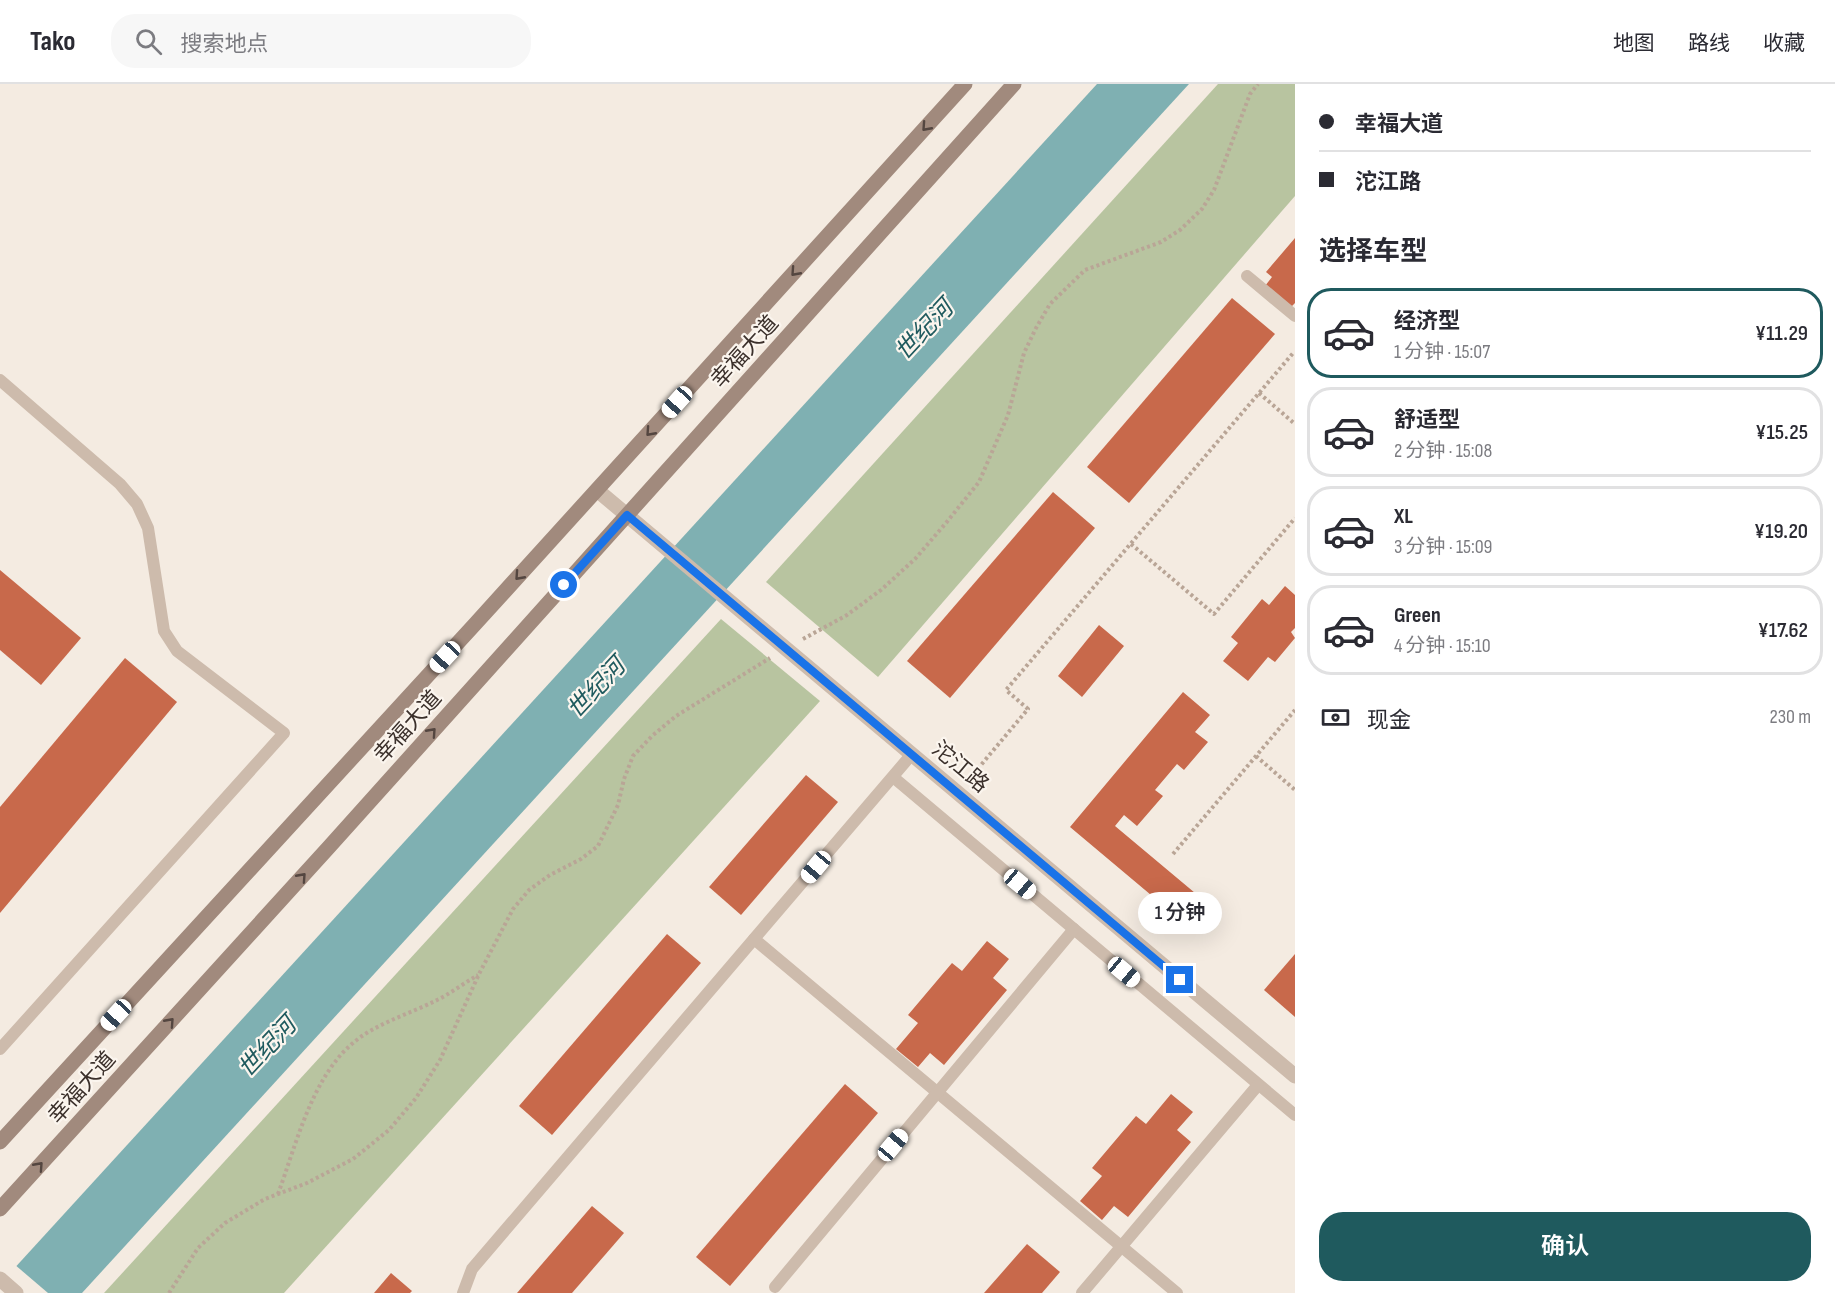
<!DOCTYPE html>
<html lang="zh">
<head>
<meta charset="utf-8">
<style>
  :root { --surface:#fff; --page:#f7f7f7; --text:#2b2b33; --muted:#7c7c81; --line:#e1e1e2; --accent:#1f5a5e }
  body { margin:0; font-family:"Sofia Sans Condensed","Noto Sans SC",sans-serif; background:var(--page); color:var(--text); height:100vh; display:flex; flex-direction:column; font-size:22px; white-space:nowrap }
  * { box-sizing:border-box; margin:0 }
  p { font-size:20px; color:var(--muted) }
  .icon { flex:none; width:33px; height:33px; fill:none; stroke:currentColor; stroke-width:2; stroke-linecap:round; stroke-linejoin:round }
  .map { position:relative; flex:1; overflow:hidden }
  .panel { display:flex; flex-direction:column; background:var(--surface); width:540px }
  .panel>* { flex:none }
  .guide { display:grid; align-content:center; height:132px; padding:0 24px; background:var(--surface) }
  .end { position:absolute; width:27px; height:27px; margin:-14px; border:8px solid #1a73e8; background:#fff; box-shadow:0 0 0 3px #fff }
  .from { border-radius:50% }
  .bubble { position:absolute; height:42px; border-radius:21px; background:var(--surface); box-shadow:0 6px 24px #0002; font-size:20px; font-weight:600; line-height:42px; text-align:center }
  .car { position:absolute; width:18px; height:36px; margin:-18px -9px; border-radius:8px; box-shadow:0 0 4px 2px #0007; background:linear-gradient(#fff 24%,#345 0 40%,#fff 0 76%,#345 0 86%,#fff 0) }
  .guide b { display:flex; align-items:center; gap:21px; height:57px; font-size:22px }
  .guide b+b { border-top:2px solid var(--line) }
  .guide i { width:15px; height:15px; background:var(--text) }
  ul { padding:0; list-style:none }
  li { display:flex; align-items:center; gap:18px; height:90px; margin:0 12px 9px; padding:0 12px; border:3px solid var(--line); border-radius:24px }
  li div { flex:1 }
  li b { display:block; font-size:22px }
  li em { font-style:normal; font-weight:600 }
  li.selected { border-color:var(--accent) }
  li>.icon { width:54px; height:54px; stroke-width:1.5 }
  h2 { padding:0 24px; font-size:27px; line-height:72px }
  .pay { display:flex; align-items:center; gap:15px; height:66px; padding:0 24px; font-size:22px }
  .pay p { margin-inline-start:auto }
  .action { display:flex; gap:12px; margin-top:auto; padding:12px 24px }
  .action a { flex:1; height:69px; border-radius:24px; background:var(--accent); color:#fff; font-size:24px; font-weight:600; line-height:69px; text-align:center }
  header { display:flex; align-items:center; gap:36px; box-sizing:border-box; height:84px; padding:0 30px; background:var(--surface); border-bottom:2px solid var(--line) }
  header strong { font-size:28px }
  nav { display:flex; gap:33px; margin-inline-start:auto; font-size:21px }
  .search { width:420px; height:54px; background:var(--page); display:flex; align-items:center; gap:15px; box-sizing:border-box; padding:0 21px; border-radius:24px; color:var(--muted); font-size:22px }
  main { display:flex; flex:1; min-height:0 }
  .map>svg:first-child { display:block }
  .green { fill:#b8c4a0 }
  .water { fill:#7fb0b2 }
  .pier { fill:#f4ebe1 }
  .building { fill:#c8694b }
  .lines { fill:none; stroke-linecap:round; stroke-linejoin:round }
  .path { stroke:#b9a596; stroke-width:4; stroke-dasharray:3 3; stroke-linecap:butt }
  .service { stroke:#cdbbac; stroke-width:12 }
  .minor { stroke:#cdbbac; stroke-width:15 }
  .tertiary { stroke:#cdbbac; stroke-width:15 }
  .secondary { stroke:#a18a7d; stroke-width:15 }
  .oneway { stroke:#544640 }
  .route { stroke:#1a73e8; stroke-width:8 }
  .labels { text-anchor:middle; stroke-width:4.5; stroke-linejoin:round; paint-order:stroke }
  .street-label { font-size:22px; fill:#3b302b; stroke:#fbf5ee }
  .water-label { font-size:24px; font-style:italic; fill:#1f5a5e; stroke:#fbf5ee }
</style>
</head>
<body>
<header>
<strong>Tako</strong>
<div class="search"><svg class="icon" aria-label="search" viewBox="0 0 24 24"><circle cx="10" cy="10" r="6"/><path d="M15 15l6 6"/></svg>搜索地点</div>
<nav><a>地图</a><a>路线</a><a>收藏</a></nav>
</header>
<main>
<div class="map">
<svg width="1295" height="1209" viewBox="0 0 1295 1209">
  <rect width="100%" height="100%" fill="#f4ebe1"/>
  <g class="green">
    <path d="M1218,0H1295V112L878,593L766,498Z"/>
    <path d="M721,535L820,617L284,1209H104Z"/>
  </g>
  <path class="water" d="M1097,0H1189L82,1209H0V1200Z"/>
  <path class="pier" d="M14,1180L48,1209H0V1196Z"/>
  <g class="building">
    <path d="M1295,154V219L1290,224L1265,202L1272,193L1266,188Z"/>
    <path d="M1232,214L1275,250L1129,419L1087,383Z"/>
    <path d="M1053,408L1095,444L950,614L907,577Z"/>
    <path d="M0,486L81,554L41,601L0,566Z"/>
    <path d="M1285,502L1295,511V544L1291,548L1295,554L1275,578L1268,573L1248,597L1223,577L1238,559L1231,553L1262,515L1269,521Z"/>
    <path d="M1099,541L1124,562L1082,613L1058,592Z"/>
    <path d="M125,574L177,618L0,829V723Z"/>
    <path d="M1183,608L1210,631L1195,648L1208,658L1184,686L1177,680L1155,706L1163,712L1137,742L1124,731L1115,742L1195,809L1176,832L1070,743Z"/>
    <path d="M806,691L838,718L741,831L709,803Z"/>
    <path d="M667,850L701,879L552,1051L519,1022Z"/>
    <path d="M987,857L1009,875L993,894L1007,906L944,981L930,969L918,983L896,965L918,939L908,931L952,879L962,887Z"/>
    <path d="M1295,870V933L1264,906Z"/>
    <path d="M845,1000L878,1029L730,1202L696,1173Z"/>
    <path d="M1171,1010L1193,1028L1177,1046L1191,1058L1128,1133L1114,1122L1102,1136L1080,1117L1102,1092L1092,1084L1136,1032L1146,1040Z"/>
    <path d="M592,1122L624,1149L572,1209H517Z"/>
    <path d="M1027,1160L1060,1188L1042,1209H984Z"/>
    <path d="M391,1189L412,1207L410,1209H374Z"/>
  </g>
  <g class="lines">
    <g class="path">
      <path d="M1259,309L1295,340"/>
      <path d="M1131,460L1214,530L1295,434"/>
      <path d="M803,555L847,531L881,506L915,475L946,439L979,398L1008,331L1024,269L1036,244L1050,220L1085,186L1161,158L1180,146L1202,125L1214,106L1250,10L1258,0"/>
      <path d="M1256,672L1295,706"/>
      <path d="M970,694L1028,625L1006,606L1294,268"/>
      <path d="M1173,770L1295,626"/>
      <path d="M278,1110C296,1061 312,993 353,959C375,940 409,930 435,917C450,910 464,899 478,891"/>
      <path d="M169,1209L198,1164L225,1139L265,1115L307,1099L353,1075L389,1046L416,1014L440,976L479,890L513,825L529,806L550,791L581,775L598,762L618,721L624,695L633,672L652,652L676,632L770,574"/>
    </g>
    <g class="service">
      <path d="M1247,192L1295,232"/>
      <path d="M0,296L120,400L137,420L148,444L164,547L177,567L284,649L0,965"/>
      <path d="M893,693L1295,1031"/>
      <path d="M754,855L1177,1209"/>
      <path d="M775,1203L1074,845"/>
      <path d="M463,1209L472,1185L912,670"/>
      <path d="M1082,1209L1258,1001"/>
    </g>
    <path class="minor" d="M597,406L1295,992"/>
    <path class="tertiary" d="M0,1195L16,1209"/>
    <g class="secondary">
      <path d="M0,1058L476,539L965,0"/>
      <path d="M0,1125L329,763L1014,0"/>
    </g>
  </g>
  <defs><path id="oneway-chevron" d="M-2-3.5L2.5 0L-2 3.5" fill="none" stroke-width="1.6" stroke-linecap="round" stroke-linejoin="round" transform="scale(1.5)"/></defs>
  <g class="oneway">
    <use href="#oneway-chevron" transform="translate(926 43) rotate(132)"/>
    <use href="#oneway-chevron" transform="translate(795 188) rotate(132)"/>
    <use href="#oneway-chevron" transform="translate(650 348) rotate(132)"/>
    <use href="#oneway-chevron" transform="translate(519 492) rotate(132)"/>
    <use href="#oneway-chevron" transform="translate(432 648) rotate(-48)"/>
    <use href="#oneway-chevron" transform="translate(302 793) rotate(-48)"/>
    <use href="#oneway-chevron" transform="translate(170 938) rotate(-48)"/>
    <use href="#oneway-chevron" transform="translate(39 1082) rotate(-48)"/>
  </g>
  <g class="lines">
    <path class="route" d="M564,501L627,431L1180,896"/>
  </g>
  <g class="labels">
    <g class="street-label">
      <text transform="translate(744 267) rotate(-48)" y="8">幸福大道</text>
      <text transform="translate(407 642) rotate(-48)" y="8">幸福大道</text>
      <text transform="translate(961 682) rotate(40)" y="8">沱江路</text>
      <text transform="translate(81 1003) rotate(-48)" y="8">幸福大道</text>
    </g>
    <g class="water-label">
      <text transform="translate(924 246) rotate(-47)" y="8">世纪河</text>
      <text transform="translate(596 604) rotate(-47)" y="8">世纪河</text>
      <text transform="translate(267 963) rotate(-47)" y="8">世纪河</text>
    </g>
  </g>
</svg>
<i class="end from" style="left:564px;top:501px"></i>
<i class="end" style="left:1180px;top:896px"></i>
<div class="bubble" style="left:1138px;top:808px;width:84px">1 分钟</div>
<i class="car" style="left:677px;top:318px;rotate:222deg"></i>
<i class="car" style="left:445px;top:573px;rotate:223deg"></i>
<i class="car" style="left:816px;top:783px;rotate:220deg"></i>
<i class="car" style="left:1020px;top:800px;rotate:130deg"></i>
<i class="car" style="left:1124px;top:888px;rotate:130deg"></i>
<i class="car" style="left:116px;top:931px;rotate:223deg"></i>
<i class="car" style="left:893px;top:1061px;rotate:40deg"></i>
</div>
<section class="panel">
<div class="guide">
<b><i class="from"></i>幸福大道</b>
<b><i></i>沱江路</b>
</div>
<h2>选择车型</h2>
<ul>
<li class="selected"><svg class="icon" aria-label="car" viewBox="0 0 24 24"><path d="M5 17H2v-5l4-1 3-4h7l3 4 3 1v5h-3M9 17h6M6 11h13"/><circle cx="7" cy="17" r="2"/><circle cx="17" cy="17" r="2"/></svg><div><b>经济型</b><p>1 分钟 · 15:07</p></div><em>¥11.29</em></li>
<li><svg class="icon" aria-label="car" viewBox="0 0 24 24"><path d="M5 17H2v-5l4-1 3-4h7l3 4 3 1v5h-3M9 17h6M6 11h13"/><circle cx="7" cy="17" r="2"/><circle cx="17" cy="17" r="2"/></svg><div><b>舒适型</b><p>2 分钟 · 15:08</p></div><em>¥15.25</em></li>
<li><svg class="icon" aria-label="car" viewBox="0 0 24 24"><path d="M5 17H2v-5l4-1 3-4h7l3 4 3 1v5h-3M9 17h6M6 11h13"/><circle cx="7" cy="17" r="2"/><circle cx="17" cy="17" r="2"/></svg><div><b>XL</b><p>3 分钟 · 15:09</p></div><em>¥19.20</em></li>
<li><svg class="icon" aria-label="car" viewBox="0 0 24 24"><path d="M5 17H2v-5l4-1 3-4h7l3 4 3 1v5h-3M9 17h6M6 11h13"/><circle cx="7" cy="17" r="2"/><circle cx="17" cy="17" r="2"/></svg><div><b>Green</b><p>4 分钟 · 15:10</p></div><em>¥17.62</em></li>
</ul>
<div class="pay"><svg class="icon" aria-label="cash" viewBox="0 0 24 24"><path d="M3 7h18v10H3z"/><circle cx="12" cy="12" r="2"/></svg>现金<p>230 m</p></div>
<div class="action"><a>确认</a></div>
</section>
</main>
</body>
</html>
